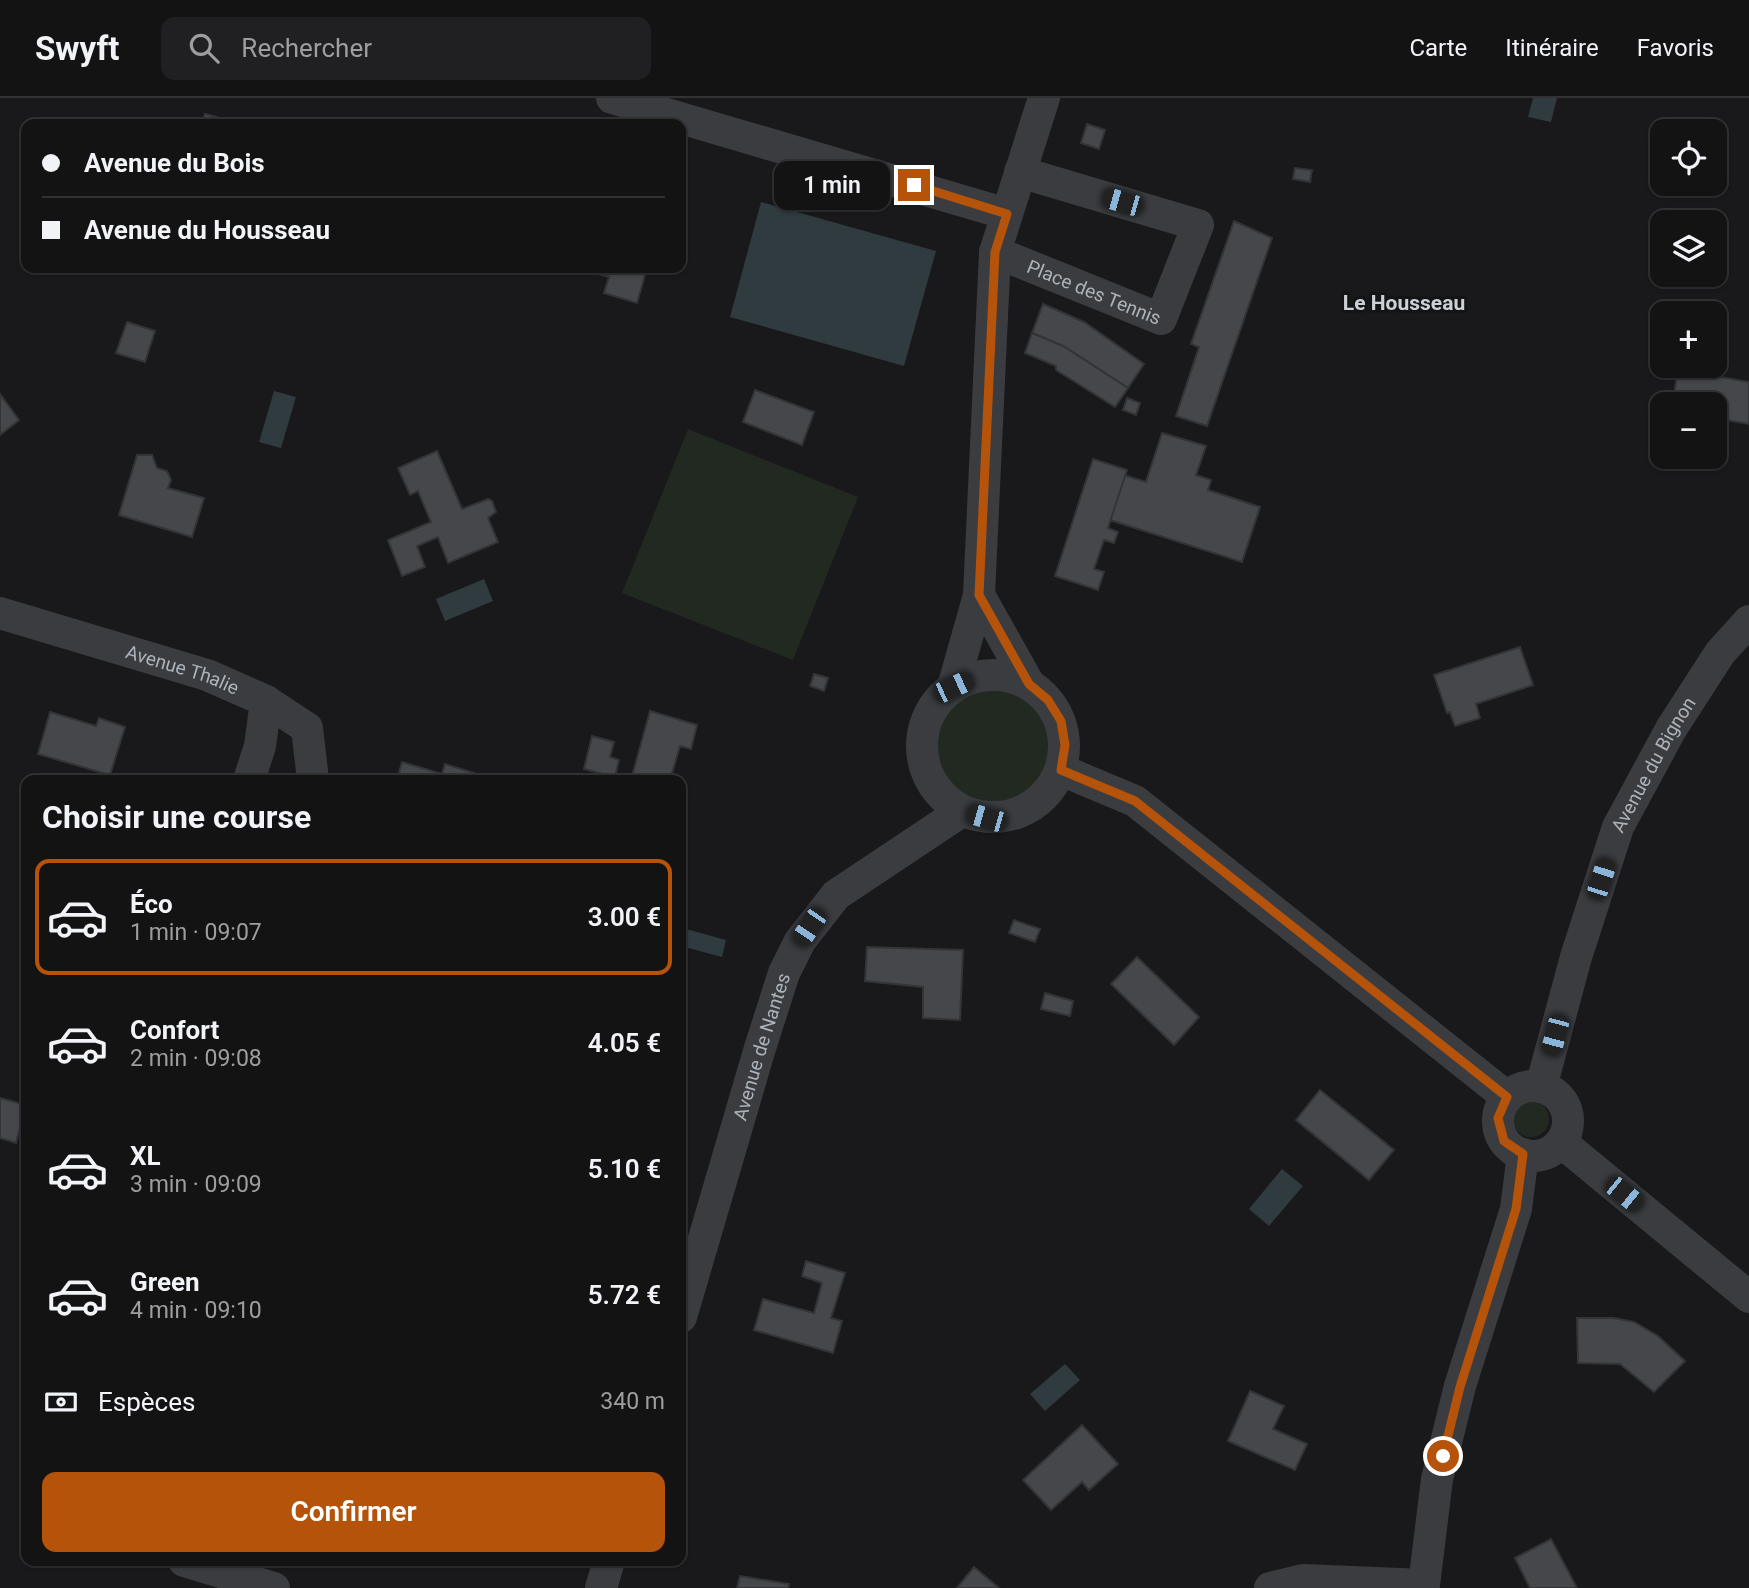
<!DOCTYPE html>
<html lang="fr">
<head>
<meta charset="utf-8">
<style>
  :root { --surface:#131314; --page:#202022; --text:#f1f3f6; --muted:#9d9ea0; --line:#323234; --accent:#b45309 }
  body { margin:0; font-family:Roboto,sans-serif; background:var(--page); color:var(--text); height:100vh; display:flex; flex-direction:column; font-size:26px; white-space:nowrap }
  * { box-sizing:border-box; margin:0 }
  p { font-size:23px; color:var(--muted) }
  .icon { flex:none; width:38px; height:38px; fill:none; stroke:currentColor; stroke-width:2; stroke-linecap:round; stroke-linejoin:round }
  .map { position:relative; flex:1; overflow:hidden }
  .drawer { position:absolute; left:21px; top:677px; width:665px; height:791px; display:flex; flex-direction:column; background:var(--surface); border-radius:14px; box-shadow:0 2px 5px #0004,0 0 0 2px var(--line) }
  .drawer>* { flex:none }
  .top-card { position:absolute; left:21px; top:21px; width:665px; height:154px; border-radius:14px; box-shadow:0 2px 5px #0004,0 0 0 2px var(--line); display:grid; align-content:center; height:154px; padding:0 21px; background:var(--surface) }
  .tools { position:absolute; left:1650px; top:21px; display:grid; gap:14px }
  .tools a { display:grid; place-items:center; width:77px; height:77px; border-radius:14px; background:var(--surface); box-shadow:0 2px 5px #0004,0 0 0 2px var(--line); font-size:35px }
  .end { position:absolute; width:32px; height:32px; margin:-16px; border:9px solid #b45309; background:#fff; box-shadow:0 0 0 4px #fff }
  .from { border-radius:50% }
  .bubble { position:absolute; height:49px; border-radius:14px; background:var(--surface); box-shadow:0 2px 5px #0004,0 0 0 2px var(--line); font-size:23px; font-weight:600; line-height:49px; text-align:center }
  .car { position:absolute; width:21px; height:42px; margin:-21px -10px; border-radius:9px; box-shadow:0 0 5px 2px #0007; background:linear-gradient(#222 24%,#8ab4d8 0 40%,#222 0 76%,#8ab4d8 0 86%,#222 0) }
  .top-card b { display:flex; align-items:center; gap:24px; height:66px; font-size:26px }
  .top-card b+b { border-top:2px solid var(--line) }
  .top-card i { width:18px; height:18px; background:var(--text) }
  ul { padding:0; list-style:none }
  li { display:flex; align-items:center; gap:21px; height:116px; margin:0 14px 10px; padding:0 7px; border:4px solid transparent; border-radius:14px }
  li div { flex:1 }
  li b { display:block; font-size:26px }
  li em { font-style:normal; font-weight:600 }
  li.selected { border-color:var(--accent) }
  li>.icon { width:63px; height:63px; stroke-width:1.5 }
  h2 { padding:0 21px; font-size:32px; line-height:84px }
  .pay { display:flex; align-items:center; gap:18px; height:77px; padding:0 21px; font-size:26px }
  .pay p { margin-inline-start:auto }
  .cta { display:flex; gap:14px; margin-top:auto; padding:14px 21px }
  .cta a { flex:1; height:80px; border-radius:14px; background:var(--accent); color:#fff; font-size:28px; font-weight:600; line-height:80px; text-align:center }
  header { display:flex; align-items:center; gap:42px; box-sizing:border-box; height:98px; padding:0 35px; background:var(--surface); border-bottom:2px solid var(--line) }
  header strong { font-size:33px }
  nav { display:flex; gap:38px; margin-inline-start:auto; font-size:24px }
  .search { width:490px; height:63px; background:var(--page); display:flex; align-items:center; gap:18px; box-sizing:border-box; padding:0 24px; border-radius:14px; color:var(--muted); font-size:26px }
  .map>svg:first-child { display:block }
  .green { fill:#212921 }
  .water { fill:#2f3b3f }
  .building { fill:#46474b; stroke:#333437; stroke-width:2 }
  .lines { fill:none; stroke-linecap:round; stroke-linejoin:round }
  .minor { stroke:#3a3c40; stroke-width:32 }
  .route { stroke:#b45309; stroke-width:9 }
  .labels { text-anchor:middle; stroke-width:6; stroke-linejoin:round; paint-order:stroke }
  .street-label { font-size:19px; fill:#acb3ba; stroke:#141416 }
  .neighbourhood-label { font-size:21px; font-weight:bold; fill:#cdd1d6; stroke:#141416 }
</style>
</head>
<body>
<header>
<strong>Swyft</strong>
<div class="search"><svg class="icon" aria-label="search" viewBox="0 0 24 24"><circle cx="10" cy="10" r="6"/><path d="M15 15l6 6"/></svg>Rechercher</div>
<nav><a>Carte</a><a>Itinéraire</a><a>Favoris</a></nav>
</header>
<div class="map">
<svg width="1749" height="1490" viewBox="0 0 1749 1490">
  <rect width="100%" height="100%" fill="#19191b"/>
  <g class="green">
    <path d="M688,331L858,399L793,562L622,495Z"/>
    <circle cx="993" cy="648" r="60"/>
    <circle cx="1531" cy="1021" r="18"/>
  </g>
  <g class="water">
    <path d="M1533,0H1557L1551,24L1528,19Z"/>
    <path d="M761,104L936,153L904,268L730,219Z"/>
    <path d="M274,293L296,299L281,350L259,344Z"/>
    <path d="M484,481L493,503L445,523L436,501Z"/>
    <path d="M686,831L726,842L722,859L681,848Z"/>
    <path d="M1282,1071L1303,1088L1269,1128L1249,1111Z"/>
    <path d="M1065,1266L1080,1282L1045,1313L1030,1296Z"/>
  </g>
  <g class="building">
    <path d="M205,16L242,26H202Z"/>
    <path d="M1087,26L1105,32L1099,51L1081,45Z"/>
    <path d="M1295,70L1312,72L1310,84L1293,81Z"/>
    <path d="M1234,123L1272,140L1207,328L1176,318L1199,249L1191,246Z"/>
    <path d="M576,170H647L637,205L604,195L609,179Z"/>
    <path d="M1043,206L1084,224L1144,266L1128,290L1063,248L1032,235Z"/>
    <path d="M127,224L155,233L145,264L116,255Z"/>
    <path d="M1032,235L1063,248L1128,290L1115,309L1056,272V268L1025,255Z"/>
    <path d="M1678,268H1704L1702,276L1749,284V326L1715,320V306H1673Z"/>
    <path d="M755,292L814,314L802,347L743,324Z"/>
    <path d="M0,296L19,322L0,337Z"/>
    <path d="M1127,300L1140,305L1136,317L1123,312Z"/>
    <path d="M1162,335L1206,348L1196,377L1211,382L1208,392L1260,409L1242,464L1110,422L1124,377L1146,384Z"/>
    <path d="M437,353L462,411L488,401L492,403L496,414L488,420L498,444L448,465L438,439L417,448L425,469L402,478L388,442L431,424L418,393L410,397L398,370Z"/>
    <path d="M137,357H152L157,370L167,373L171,382L168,390L204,400L192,439L119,417Z"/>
    <path d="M1093,361L1127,372L1108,430L1118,434L1114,445L1104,442L1094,471L1104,474L1098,492L1055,478Z"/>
    <path d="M1520,549L1533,587L1476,606L1480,620L1455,628L1450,614L1447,615L1434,577Z"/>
    <path d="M814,576L828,580L824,593L810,588Z"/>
    <path d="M650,613L697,627L691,651L680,648L670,682H631Z"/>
    <path d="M50,614L96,628L99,620L125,629L110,677L38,656Z"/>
    <path d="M592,638L614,644L610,659L619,662L615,679L584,671Z"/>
    <path d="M402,664L442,676L445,666L493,681L397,682Z"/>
    <path d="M1014,822L1040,831L1035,844L1009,835Z"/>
    <path d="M867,849L963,852L960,922L923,920V889L865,883Z"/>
    <path d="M1137,859L1199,919L1174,947L1111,886Z"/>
    <path d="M1045,895L1073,903L1070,918L1041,911Z"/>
    <path d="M1320,992L1394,1052L1369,1082L1296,1022Z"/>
    <path d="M0,1000L26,1007L16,1045L0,1040Z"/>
    <path d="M806,1163L845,1175L831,1220L842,1223L833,1255L754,1232L763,1201L814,1215L822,1185L802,1178Z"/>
    <path d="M1577,1220H1614L1634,1224L1658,1238L1685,1263L1654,1294L1620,1266L1578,1265Z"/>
    <path d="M1250,1293L1284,1308L1273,1331L1307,1346L1295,1372L1228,1343Z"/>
    <path d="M1082,1327L1118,1366L1089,1392L1082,1384L1051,1412L1023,1382Z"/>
    <path d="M1551,1441L1577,1490H1530L1515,1460Z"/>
    <path d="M974,1469L999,1490H957Z"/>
    <path d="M740,1478L789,1486L788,1490H737Z"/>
  </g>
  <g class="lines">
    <g class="minor">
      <path d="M612,0L1007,116"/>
      <path id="s1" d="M995,154L1161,221L1198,127L1020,74"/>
      <path d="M979,497L1029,586"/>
      <path id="s2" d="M0,515L207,577L266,603L307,630L313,682"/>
      <circle cx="993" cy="648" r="71"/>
      <path d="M953,589L979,497L995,154L1044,0"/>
      <path d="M1061,672L1135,703L1507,999"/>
      <path d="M249,682L260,648L266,603"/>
      <circle cx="1533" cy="1023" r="35"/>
      <path id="s3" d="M1541,989L1576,859L1618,729L1671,631L1720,555L1749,523"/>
      <path d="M1561,1044L1749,1199"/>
      <path id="s4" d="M681,1219L760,950L784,875L800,843L836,797L962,713"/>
      <path d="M184,1463L274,1490"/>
      <path d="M601,1490L609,1463"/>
      <path d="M1270,1490L1303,1482L1424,1487L1437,1381L1460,1288L1516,1111L1523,1056"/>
    </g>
  </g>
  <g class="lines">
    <path class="route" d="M914,87L1007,116L995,154L979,497L1029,586L1048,602L1061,623L1065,647L1061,672L1135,703L1507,999L1498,1020L1504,1043L1523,1056L1516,1111L1460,1289L1443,1358"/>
  </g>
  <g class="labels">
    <g class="street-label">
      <text dy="7" stroke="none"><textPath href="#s1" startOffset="107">Place des Tennis</textPath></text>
      <text dy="7" stroke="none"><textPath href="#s2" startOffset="191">Avenue Thalie</textPath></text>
      <text dy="7" stroke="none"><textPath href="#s3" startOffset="343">Avenue du Bignon</textPath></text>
      <text dy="7" stroke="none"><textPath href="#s4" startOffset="282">Avenue de Nantes</textPath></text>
    </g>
    <g class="neighbourhood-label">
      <text x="1404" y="212">Le Housseau</text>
    </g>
  </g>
</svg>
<div class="tools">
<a><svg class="icon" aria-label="locate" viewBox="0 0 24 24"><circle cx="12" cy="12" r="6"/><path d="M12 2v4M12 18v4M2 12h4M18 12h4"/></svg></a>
<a><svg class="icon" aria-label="layers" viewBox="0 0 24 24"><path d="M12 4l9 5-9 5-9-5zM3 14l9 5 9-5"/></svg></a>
<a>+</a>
<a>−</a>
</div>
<i class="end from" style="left:1443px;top:1358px"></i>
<i class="end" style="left:914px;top:87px"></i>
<div class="bubble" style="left:774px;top:63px;width:116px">1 min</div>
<i class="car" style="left:1122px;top:104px;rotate:286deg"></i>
<i class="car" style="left:953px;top:589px;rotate:65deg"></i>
<i class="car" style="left:986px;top:720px;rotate:286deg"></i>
<i class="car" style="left:1601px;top:781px;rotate:18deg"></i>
<i class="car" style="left:809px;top:829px;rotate:214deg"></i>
<i class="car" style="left:1555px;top:937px;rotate:195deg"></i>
<i class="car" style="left:1624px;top:1096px;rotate:129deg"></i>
<div class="top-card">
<b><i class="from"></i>Avenue du Bois</b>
<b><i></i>Avenue du Housseau</b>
</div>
<section class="drawer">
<h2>Choisir une course</h2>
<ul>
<li class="selected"><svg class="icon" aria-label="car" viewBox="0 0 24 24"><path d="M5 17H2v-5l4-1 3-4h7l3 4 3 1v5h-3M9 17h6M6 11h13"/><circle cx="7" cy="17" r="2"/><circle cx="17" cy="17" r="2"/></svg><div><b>Éco</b><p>1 min · 09:07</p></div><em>3.00 €</em></li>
<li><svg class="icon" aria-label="car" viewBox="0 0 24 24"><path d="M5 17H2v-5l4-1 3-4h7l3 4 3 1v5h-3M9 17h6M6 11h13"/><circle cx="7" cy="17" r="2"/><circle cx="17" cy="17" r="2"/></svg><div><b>Confort</b><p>2 min · 09:08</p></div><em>4.05 €</em></li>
<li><svg class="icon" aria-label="car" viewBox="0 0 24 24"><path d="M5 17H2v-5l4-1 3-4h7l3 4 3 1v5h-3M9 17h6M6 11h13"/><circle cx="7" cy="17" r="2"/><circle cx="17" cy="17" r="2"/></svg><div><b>XL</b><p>3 min · 09:09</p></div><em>5.10 €</em></li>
<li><svg class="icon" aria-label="car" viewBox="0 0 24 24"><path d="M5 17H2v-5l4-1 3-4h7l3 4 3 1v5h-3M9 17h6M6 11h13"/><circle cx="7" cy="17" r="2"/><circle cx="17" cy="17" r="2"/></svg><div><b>Green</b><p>4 min · 09:10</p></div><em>5.72 €</em></li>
</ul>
<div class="pay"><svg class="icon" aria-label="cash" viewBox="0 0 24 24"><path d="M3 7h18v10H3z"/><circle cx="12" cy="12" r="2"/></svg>Espèces<p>340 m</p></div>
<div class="cta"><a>Confirmer</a></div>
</section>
</div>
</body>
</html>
